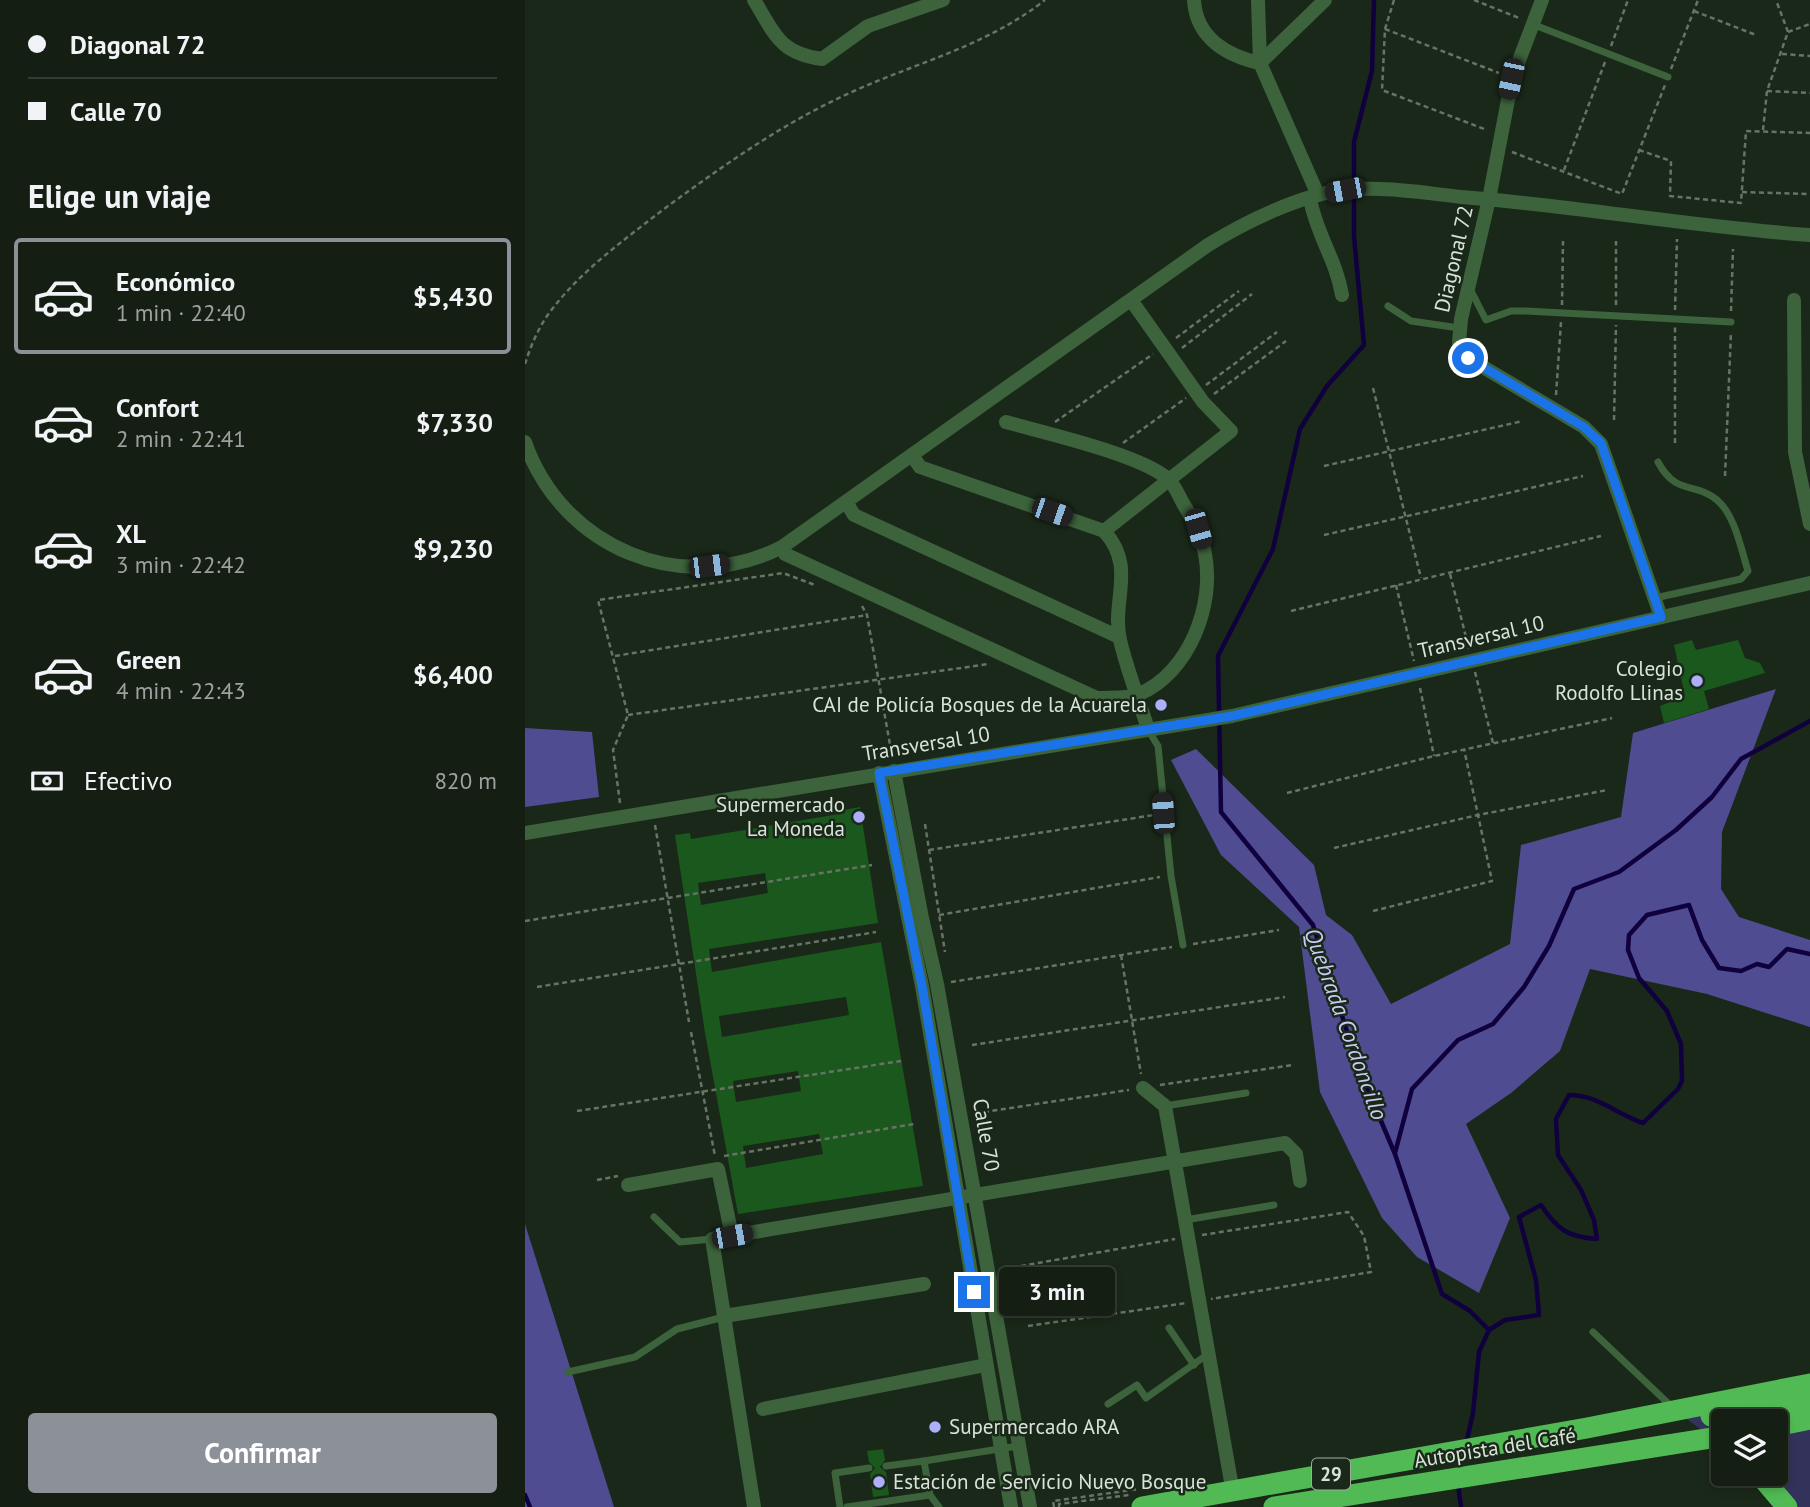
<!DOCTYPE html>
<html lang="es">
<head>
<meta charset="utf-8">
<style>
  :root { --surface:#141e13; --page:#1d271c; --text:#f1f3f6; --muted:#9da2a0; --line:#333c33; --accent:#8c9099 }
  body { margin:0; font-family:"PT Sans",sans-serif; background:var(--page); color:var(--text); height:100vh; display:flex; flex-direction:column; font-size:26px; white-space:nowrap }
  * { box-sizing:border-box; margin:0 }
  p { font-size:23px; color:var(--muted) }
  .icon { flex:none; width:38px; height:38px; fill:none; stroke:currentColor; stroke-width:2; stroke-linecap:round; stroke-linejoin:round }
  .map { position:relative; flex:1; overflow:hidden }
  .sheet { display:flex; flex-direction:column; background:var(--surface); width:525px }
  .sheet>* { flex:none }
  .top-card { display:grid; align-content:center; height:154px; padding:0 28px; background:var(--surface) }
  .fabs { position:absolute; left:1186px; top:1409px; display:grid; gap:14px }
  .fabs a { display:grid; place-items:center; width:77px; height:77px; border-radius:7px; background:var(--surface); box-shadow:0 4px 10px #0003,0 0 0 2px var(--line); font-size:35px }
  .end { position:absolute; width:32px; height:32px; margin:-16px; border:9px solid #1a73e8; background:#fff; box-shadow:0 0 0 4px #fff }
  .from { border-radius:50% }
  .bubble { position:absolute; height:49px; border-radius:7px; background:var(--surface); box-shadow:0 4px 10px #0003,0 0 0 2px var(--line); font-size:23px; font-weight:700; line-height:49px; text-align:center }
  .car { position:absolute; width:21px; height:42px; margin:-21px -10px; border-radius:9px; box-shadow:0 0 5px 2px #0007; background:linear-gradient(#222 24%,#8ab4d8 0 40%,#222 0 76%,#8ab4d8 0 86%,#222 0) }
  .top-card b { display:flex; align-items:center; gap:24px; height:66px; font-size:26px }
  .top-card b+b { border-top:2px solid var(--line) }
  .top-card i { width:18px; height:18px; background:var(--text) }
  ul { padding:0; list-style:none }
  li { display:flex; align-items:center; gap:21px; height:116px; margin:0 14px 10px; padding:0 14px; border:4px solid transparent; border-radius:7px }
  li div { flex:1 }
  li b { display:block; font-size:26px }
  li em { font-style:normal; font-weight:700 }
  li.current { border-color:var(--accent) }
  li>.icon { width:63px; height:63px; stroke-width:1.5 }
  h2 { padding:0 28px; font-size:32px; line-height:84px }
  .pay { display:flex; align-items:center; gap:18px; height:77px; padding:0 28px; font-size:26px }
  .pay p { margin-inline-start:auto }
  .cta { display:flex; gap:14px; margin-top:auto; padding:14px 28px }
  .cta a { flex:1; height:80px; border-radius:7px; background:var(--accent); color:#fff; font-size:28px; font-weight:700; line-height:80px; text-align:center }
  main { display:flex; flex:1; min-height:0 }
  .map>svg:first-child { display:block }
  .green { fill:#32325b }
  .forest { fill:#4f4c91 }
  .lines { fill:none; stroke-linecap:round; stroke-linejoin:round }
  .stream { stroke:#10003e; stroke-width:4.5 }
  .building { fill:#1a581d; fill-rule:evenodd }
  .path { stroke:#677366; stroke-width:2.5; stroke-dasharray:5 3.5; stroke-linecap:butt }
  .lane { stroke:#3c633b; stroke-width:7 }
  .street { stroke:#3c633b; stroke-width:14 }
  .highway { stroke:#52ba55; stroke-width:21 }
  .route { stroke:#1a73e8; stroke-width:9 }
  .poi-dot { fill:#adaffb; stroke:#1a2819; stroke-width:2.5 }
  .labels { text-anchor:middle; stroke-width:5; stroke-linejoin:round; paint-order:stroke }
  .shield { fill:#1a2819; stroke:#a0ab9f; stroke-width:2 }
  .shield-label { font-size:19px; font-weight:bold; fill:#d9e3d9 }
  .street-label { font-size:21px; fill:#d9e3d9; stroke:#1a2819 }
  .poi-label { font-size:21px; fill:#d9e3d9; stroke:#1a2819; text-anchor:end }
  .water-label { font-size:23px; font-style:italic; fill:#c9cbf3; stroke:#1a2819 }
</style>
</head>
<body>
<main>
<section class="sheet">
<div class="top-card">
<b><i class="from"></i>Diagonal 72</b>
<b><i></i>Calle 70</b>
</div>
<h2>Elige un viaje</h2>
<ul>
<li class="current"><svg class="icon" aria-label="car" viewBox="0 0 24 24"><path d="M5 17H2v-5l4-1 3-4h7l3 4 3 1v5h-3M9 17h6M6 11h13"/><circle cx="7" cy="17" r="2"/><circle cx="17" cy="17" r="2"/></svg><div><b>Económico</b><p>1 min · 22:40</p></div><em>$5,430</em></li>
<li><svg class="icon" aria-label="car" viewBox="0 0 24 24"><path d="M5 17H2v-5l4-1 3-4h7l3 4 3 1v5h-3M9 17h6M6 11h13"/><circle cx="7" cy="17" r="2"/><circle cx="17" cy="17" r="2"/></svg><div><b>Confort</b><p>2 min · 22:41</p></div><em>$7,330</em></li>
<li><svg class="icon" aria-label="car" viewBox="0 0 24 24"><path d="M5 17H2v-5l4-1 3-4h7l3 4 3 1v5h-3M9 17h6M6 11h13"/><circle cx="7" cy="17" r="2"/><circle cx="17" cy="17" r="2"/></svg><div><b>XL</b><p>3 min · 22:42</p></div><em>$9,230</em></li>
<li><svg class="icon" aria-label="car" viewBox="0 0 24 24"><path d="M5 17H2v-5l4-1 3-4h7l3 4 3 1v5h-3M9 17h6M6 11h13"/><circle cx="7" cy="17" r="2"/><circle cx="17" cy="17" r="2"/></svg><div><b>Green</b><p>4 min · 22:43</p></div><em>$6,400</em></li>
</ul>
<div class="pay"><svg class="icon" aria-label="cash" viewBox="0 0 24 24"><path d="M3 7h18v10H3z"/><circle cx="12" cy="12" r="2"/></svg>Efectivo<p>820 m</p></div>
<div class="cta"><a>Confirmar</a></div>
</section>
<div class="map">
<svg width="1285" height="1507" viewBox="0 0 1285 1507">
  <rect width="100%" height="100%" fill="#1a2819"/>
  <path class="green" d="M1285,1384V1507H1264L1234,1474H1251V1421H1199V1447L1150,1410Z"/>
  <g class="forest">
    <path d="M1251,689L1197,832L1196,889L1214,917L1285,940V1027L1182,994L1065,969L1035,1051L986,1093L941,1124L985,1218L954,1293L892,1257L857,1218L795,1092L774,927L696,855L646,760L671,749L789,865L801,915L827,935L866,1004L985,944L996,845L1096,817L1108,733Z"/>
    <path d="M0,728L67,732L74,797L0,807Z"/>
    <path d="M0,1224L89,1507H0Z"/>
  </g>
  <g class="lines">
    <g class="stream">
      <path d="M849,0L847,71L829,142V236L839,345L802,386L775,429L748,549L693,656L696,812L788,925L834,1069L870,1154L917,1294L945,1311L964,1330"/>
      <path d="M870,1153L887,1089L933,1040L968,1024L999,987L1024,946L1049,889L1094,872L1151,830L1187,797L1216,759L1285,721"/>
      <path d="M941,1444L948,1413L954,1352L964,1330L980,1320L1014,1315L1011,1280L994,1217L1016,1205C1032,1229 1042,1237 1072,1239L1069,1220L1056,1190L1033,1155L1031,1119L1044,1095C1073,1095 1091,1114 1118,1123L1153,1089L1157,1081L1156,1044L1142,1011L1114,978L1103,950L1104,935L1122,915L1164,905L1177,940L1194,968L1216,971L1232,964L1244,967L1262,949L1285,954"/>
      <path d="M933,1484L936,1507"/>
      <path d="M0,1495L5,1507"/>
    </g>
  </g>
  <g class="building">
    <path d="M1167,640L1171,650L1213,640L1220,658L1235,663L1240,673L1179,691L1184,709L1139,723L1135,706L1160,696L1149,645Z"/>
    <path d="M335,807L353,923L184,949L187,972L356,942L398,1186L213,1214L180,1033L150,835L165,833L166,839L320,813L319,810ZM240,873L243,893L176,905L173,883ZM321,997L324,1015L197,1037L194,1016ZM273,1071L276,1091L211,1102L208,1081ZM294,1134L298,1154L221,1168L218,1146Z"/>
    <path d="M358,1449L360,1460L355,1467L361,1472L364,1495L348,1497L345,1474L350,1468L344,1462L342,1451Z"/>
  </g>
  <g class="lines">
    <g class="path">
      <path d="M869,0L860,29L857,90L962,130"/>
      <path d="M949,0L994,18"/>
      <path d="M1169,11L1231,35"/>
      <path d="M860,29L974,73"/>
      <path d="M1263,32L1285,24"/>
      <path d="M1086,46L1103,0"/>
      <path d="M1257,54L1285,56"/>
      <path d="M1146,69L1173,0"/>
      <path d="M1242,91L1285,93"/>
      <path d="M1238,130L1242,91L1263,32L1251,0"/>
      <path d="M1114,150L1146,161L1145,196L1216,203L1221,131L1285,133"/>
      <path d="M987,152L1097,194L1140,85"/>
      <path d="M1039,170L1080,62"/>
      <path d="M1217,192L1285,194"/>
      <path d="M1037,305L1038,241"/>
      <path d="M1091,305V241"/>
      <path d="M1150,310L1152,239"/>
      <path d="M1206,311L1208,249"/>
      <path d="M651,338L714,291"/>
      <path d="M657,348L727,294"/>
      <path d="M0,364C5,348 12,331 22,316C52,274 95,243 135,212C196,167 259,122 329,91C396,61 461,46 520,0"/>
      <path d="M681,385L752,332"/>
      <path d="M848,388L896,578"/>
      <path d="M689,394L761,341"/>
      <path d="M1031,395L1036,322"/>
      <path d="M1089,420L1091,325"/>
      <path d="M530,422L628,354"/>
      <path d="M598,443L661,398"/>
      <path d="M1150,443V327"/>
      <path d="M799,466L998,421"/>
      <path d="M1200,476L1206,332"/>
      <path d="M799,535L1058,476"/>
      <path d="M925,574L944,649"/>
      <path d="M871,585L889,661"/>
      <path d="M337,606L342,615L367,756"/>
      <path d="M766,611L1076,536"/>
      <path d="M90,656L342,615"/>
      <path d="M950,672L968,743"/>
      <path d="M895,688L909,756"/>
      <path d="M103,715L464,664"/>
      <path d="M762,793L909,756L1087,718"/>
      <path d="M95,803L88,750L103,715L73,600L258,573L290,585"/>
      <path d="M400,824L420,952"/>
      <path d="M130,825L164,1022"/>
      <path d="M809,848L953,815L1082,790"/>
      <path d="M404,850L629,815"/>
      <path d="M848,911L967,881L939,749"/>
      <path d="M414,915L635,877"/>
      <path d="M0,921L347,865"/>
      <path d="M668,944L754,930"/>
      <path d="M596,955L616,1074"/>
      <path d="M426,982L647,947"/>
      <path d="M12,987L351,932"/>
      <path d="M166,1032L190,1156"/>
      <path d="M447,1045L760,997"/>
      <path d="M635,1085L767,1065"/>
      <path d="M52,1111L376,1061"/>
      <path d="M459,1112L604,1090"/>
      <path d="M199,1156L389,1124"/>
      <path d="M72,1180L93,1176"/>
      <path d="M677,1235L823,1212L839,1236L846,1272L686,1299"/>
      <path d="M496,1266L650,1239"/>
      <path d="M503,1326L662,1303"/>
      <path d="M529,1507L528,1501L614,1489"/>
      <path d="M534,1507V1504L604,1495"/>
    </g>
    <g class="lane">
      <path d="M1007,24L1143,77"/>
      <path d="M944,287L961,320L986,311H1001L1206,322"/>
      <path d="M863,306L886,321L934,328"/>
      <path d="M1130,598L1216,579L1223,571C1216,549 1210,515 1192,500C1171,482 1151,496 1133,462"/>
      <path d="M623,730L633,746L646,876L658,945"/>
      <path d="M640,1106L721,1093"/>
      <path d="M129,1217L155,1242L187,1239"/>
      <path d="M660,1220L749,1205"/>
      <path d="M644,1328L669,1365"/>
      <path d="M1068,1332L1147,1407"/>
      <path d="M43,1372L110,1357L152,1329L199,1317"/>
      <path d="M583,1404L612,1385L621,1398L683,1354"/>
      <path d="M399,1461L493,1446"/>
      <path d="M361,1466L399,1461L405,1495L414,1507"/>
      <path d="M315,1507L310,1473L344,1468"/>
      <path d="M322,1507L405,1495"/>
    </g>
    <g class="street">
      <path d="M229,0C250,34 254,53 297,59L343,26L418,0"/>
      <path d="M669,0C671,38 702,56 735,63L793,195"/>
      <path d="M733,0L735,63"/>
      <path d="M1017,0L987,79L964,199L936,319L934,343L943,358L1059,427L1076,444L1136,617"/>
      <path d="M735,63L800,0"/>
      <path d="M785,199C792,236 811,259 817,295"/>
      <path d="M1269,300L1270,452L1285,524"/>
      <path d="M0,442C37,548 157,598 257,547L683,245C720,222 777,194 820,190C858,186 899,193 937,197C1053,206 1168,227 1285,235"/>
      <path d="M387,455L395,467L579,531C612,567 586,600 595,640C602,670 614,700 623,729"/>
      <path d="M321,502L329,515L594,637"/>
      <path d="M579,531L706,431L678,402L606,300"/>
      <path d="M257,547L260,554L572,698C584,697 603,699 614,694C664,673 690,605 680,554C677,536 669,521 659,505C654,497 650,484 642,478C613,454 520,433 481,422"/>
      <path d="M369,771L397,918L412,984L505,1507"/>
      <path d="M354,773L397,986L486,1507"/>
      <path d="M0,833L707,716L1285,583"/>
      <path d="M618,1088L640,1106L708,1493"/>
      <path d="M103,1185L193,1169L207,1236"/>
      <path d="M199,1316L399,1284"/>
      <path d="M238,1409L461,1365"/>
      <path d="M229,1507L187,1239L760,1143L771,1154L775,1181"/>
    </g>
    <g class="highway">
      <path d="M1186,1416L1285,1404"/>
      <path d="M1251,1426L1285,1419"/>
      <path d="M1234,1474L1262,1507"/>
      <path d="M617,1507L1062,1428L1285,1384"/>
      <path d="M749,1507L1199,1436"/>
    </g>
  </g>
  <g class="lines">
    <path class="route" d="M449,1292L397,986L354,773L707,716L1136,617L1076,443L1059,427L943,358"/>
  </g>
  <g class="poi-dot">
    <circle cx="1172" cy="681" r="7"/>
    <circle cx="636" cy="705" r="7"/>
    <circle cx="334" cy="817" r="7"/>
    <circle cx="410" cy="1427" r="7"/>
    <circle cx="354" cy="1482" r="7"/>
  </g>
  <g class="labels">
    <rect class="shield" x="787" y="1458.5" width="38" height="31" rx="5"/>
    <g class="shield-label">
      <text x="806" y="1481">29</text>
    </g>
    <g class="street-label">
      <text transform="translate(929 259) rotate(-77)" y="7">Diagonal 72</text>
      <text transform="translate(956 637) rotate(-13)" y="7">Transversal 10</text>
      <text transform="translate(401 744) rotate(-9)" y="7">Transversal 10</text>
      <text transform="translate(461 1135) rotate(80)" y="7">Calle 70</text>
      <text transform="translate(970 1448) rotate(-9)" y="7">Autopista del Café</text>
    </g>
    <g class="poi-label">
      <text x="1158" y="676">Colegio<tspan x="1158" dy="24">Rodolfo Llinas</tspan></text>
      <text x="622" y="712">CAI de Policía Bosques de la Acuarela</text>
      <text x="320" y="812">Supermercado<tspan x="320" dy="24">La Moneda</tspan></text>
      <text x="424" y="1434" text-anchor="start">Supermercado ARA</text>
      <text x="368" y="1489" text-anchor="start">Estación de Servicio Nuevo Bosque</text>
    </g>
    <g class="water-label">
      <text transform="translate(821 1024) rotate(70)" y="8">Quebrada Cordoncillo</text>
    </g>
  </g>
</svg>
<div class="fabs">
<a><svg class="icon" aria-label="layers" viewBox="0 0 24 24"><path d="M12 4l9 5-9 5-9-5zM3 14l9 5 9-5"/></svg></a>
</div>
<i class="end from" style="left:943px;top:358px"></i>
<i class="end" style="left:449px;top:1292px"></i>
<div class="bubble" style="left:474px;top:1267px;width:116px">3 min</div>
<i class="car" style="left:986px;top:79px;rotate:192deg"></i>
<i class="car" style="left:820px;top:190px;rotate:259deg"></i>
<i class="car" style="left:527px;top:512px;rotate:109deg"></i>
<i class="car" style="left:673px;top:529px;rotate:164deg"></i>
<i class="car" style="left:184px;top:566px;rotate:83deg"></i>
<i class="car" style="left:638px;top:813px;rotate:356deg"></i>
<i class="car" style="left:207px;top:1236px;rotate:80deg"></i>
</div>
</main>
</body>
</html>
